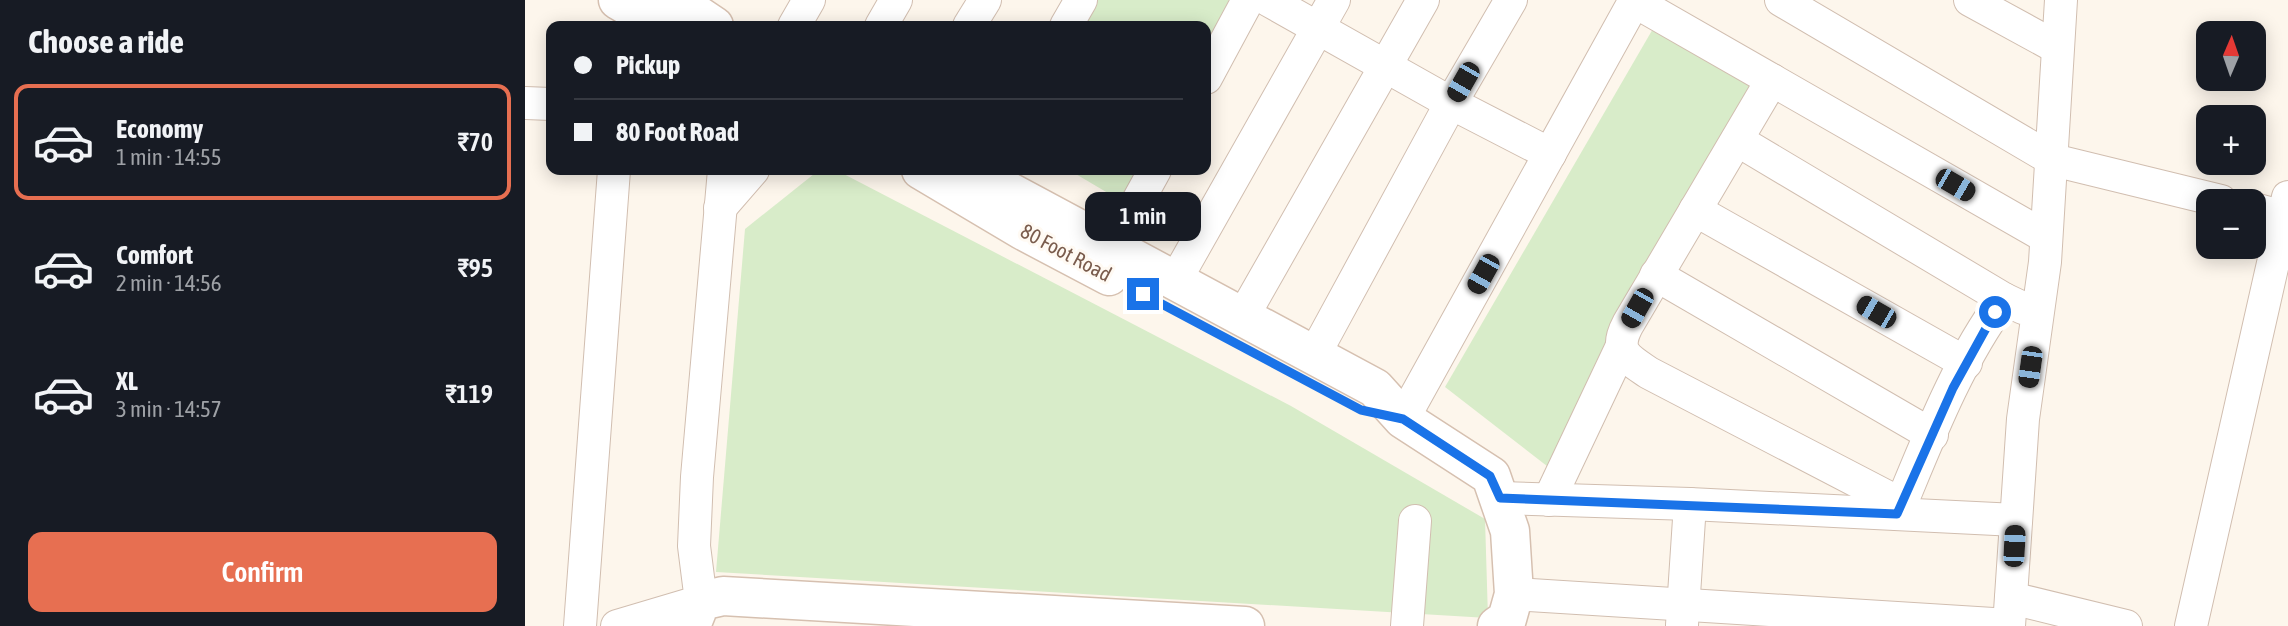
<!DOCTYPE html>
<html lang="en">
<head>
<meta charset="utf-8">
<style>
  :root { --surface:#171b24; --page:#242831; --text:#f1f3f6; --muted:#9ea1a6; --line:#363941; --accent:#e76f51 }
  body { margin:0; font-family:"Asap Condensed",sans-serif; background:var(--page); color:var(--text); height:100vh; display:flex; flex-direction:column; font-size:26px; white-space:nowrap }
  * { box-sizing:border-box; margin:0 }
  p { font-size:23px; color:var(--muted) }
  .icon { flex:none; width:38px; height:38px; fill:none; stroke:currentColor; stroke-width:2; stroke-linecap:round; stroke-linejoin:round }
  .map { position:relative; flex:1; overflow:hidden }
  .sheet { display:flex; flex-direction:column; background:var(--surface); width:525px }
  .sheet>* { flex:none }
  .hud { position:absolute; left:21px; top:21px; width:665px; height:154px; border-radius:14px; box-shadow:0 4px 18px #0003; display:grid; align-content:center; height:154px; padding:0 28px; background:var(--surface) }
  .needle { width:46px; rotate:2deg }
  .tools { position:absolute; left:1671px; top:21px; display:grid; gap:14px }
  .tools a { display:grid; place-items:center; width:70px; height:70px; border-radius:14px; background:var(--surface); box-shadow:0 4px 18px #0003; font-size:35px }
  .end { position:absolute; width:32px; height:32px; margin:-16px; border:9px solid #1a73e8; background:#fff; box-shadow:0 0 0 4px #fff }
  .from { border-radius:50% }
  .bubble { position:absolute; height:49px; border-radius:14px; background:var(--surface); box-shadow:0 4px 18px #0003; font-size:23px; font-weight:600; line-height:49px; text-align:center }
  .car { position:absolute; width:21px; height:42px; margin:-21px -10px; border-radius:9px; box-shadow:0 0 5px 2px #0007; background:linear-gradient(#222 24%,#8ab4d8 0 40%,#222 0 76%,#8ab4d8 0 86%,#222 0) }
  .hud b { display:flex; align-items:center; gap:24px; height:66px; font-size:26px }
  .hud b+b { border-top:2px solid var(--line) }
  .hud i { width:18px; height:18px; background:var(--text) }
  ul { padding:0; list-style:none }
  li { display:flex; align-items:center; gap:21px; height:116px; margin:0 14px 10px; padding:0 14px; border:4px solid transparent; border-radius:14px }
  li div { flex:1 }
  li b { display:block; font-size:26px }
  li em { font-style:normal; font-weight:600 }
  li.current { border-color:var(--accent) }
  li>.icon { width:63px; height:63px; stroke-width:1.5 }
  h2 { padding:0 28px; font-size:32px; line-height:84px }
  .primary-button { display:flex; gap:14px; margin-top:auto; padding:14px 28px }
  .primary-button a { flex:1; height:80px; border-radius:14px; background:var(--accent); color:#fff; font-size:28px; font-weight:600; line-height:80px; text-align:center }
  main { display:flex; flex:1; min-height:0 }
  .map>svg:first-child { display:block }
  .green { fill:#d8ecc9 }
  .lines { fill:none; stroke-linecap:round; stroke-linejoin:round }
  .street-casing { stroke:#d1beb0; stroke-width:34 }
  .secondary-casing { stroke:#d6c0b0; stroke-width:41 }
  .street { stroke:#fff; stroke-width:32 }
  .secondary { stroke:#fff; stroke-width:38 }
  .route { stroke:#1a73e8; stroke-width:9 }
  .labels { text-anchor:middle; stroke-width:6; stroke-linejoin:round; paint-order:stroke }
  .street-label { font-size:21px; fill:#7a5c4d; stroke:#fffaf3 }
</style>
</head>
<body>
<main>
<section class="sheet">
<h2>Choose a ride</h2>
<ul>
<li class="current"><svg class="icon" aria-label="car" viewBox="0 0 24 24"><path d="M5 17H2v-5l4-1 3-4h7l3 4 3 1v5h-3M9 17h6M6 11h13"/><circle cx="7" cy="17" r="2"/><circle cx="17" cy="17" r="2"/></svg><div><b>Economy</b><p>1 min · 14:55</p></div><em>₹70</em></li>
<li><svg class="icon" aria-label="car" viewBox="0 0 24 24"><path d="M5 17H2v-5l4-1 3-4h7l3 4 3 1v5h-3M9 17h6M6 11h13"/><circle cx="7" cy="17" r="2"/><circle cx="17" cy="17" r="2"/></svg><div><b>Comfort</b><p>2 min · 14:56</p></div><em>₹95</em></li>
<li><svg class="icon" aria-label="car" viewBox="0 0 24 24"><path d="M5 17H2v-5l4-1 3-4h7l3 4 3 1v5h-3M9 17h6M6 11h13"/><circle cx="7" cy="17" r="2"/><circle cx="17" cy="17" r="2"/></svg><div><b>XL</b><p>3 min · 14:57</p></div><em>₹119</em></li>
</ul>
<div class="primary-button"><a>Confirm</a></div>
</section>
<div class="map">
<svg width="1763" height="626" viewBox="0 0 1763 626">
  <rect width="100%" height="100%" fill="#fdf6ec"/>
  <g class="green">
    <path d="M570,0H703L727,14L681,96V26H555Z"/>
    <path d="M1129,27L1252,92L1127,315L1031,473L920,387Z"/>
    <path d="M294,170H311L766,406L960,519L963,618L191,572L220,229Z"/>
    <path d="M544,170H639L615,212Z"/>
  </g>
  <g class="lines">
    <g class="street-casing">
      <g id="street">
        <path d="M743,0L926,103L1025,154"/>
        <path d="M1256,0L1528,160L1696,201"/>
        <path d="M1445,0L1531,47"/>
        <path d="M1109,1L1521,237"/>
        <path d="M269,26L284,0"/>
        <path d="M356,26L371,0"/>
        <path d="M444,26L460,0"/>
        <path d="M541,26L556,0"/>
        <path d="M681,78L723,0"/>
        <path d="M1247,80L1103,324C1088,352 1102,358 1124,373L1376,504"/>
        <path d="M0,103L26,104"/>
        <path d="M1212,140L1479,299"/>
        <path d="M195,208L228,170"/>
        <path d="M1729,209L1763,218"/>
        <path d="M1170,210L1441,363"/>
        <path d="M587,248L630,170"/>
        <path d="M1131,275L1407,435"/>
        <path d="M650,281L809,0"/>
        <path d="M717,318L898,0"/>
        <path d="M788,357L926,103L986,0"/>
        <path d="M878,419L1110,0"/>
        <path d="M975,498L1165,504L1491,520"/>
        <path d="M1024,500L1096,348"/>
        <path d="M1372,514C1402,442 1432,362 1479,299L1498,308"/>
        <path d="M989,594L1484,625"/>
        <path d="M1486,598L1601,626"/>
        <path d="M1157,625L1165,504"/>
        <path d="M55,626L89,170"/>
        <path d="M92,626L176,601L169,546L172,477L199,170"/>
        <path d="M882,626L890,521"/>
        <path d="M1484,626L1498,419L1520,262L1536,0"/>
        <path d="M1666,626L1763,197"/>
      </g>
    </g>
    <g class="secondary-casing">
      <g id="secondary">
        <path d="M93,0L138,26"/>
        <path d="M150,0L189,26"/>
        <path d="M396,170L497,230L584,276"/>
        <path d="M444,170L850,388L878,419L966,476L985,531L989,594L982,619L972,626"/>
        <path d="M166,626L176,601L198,596L720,626"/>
      </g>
    </g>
    <use href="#street" class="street"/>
    <use href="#secondary" class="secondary"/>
  </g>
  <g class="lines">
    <path class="route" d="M618,294L836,410L878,419L965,476L975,498L1372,514L1428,388L1470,312"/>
  </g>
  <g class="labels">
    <g class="street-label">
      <text transform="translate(541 253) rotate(28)" y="7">80 Foot Road</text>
    </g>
  </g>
</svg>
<div class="tools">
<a><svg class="needle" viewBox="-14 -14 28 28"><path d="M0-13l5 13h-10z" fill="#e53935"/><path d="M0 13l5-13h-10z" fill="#9ea1a6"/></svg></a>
<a>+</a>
<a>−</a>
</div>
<i class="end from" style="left:1470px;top:312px"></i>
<i class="end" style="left:618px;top:294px"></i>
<div class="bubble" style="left:560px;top:192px;width:116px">1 min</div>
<i class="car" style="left:938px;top:82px;rotate:210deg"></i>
<i class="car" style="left:1430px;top:185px;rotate:120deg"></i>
<i class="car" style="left:958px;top:274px;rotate:209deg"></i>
<i class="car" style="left:1112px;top:308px;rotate:210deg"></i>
<i class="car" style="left:1351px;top:312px;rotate:300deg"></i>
<i class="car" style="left:1505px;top:367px;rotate:188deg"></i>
<i class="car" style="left:1489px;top:546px;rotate:3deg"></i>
<div class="hud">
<b><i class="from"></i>Pickup</b>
<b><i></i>80 Foot Road</b>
</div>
</div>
</main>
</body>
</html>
